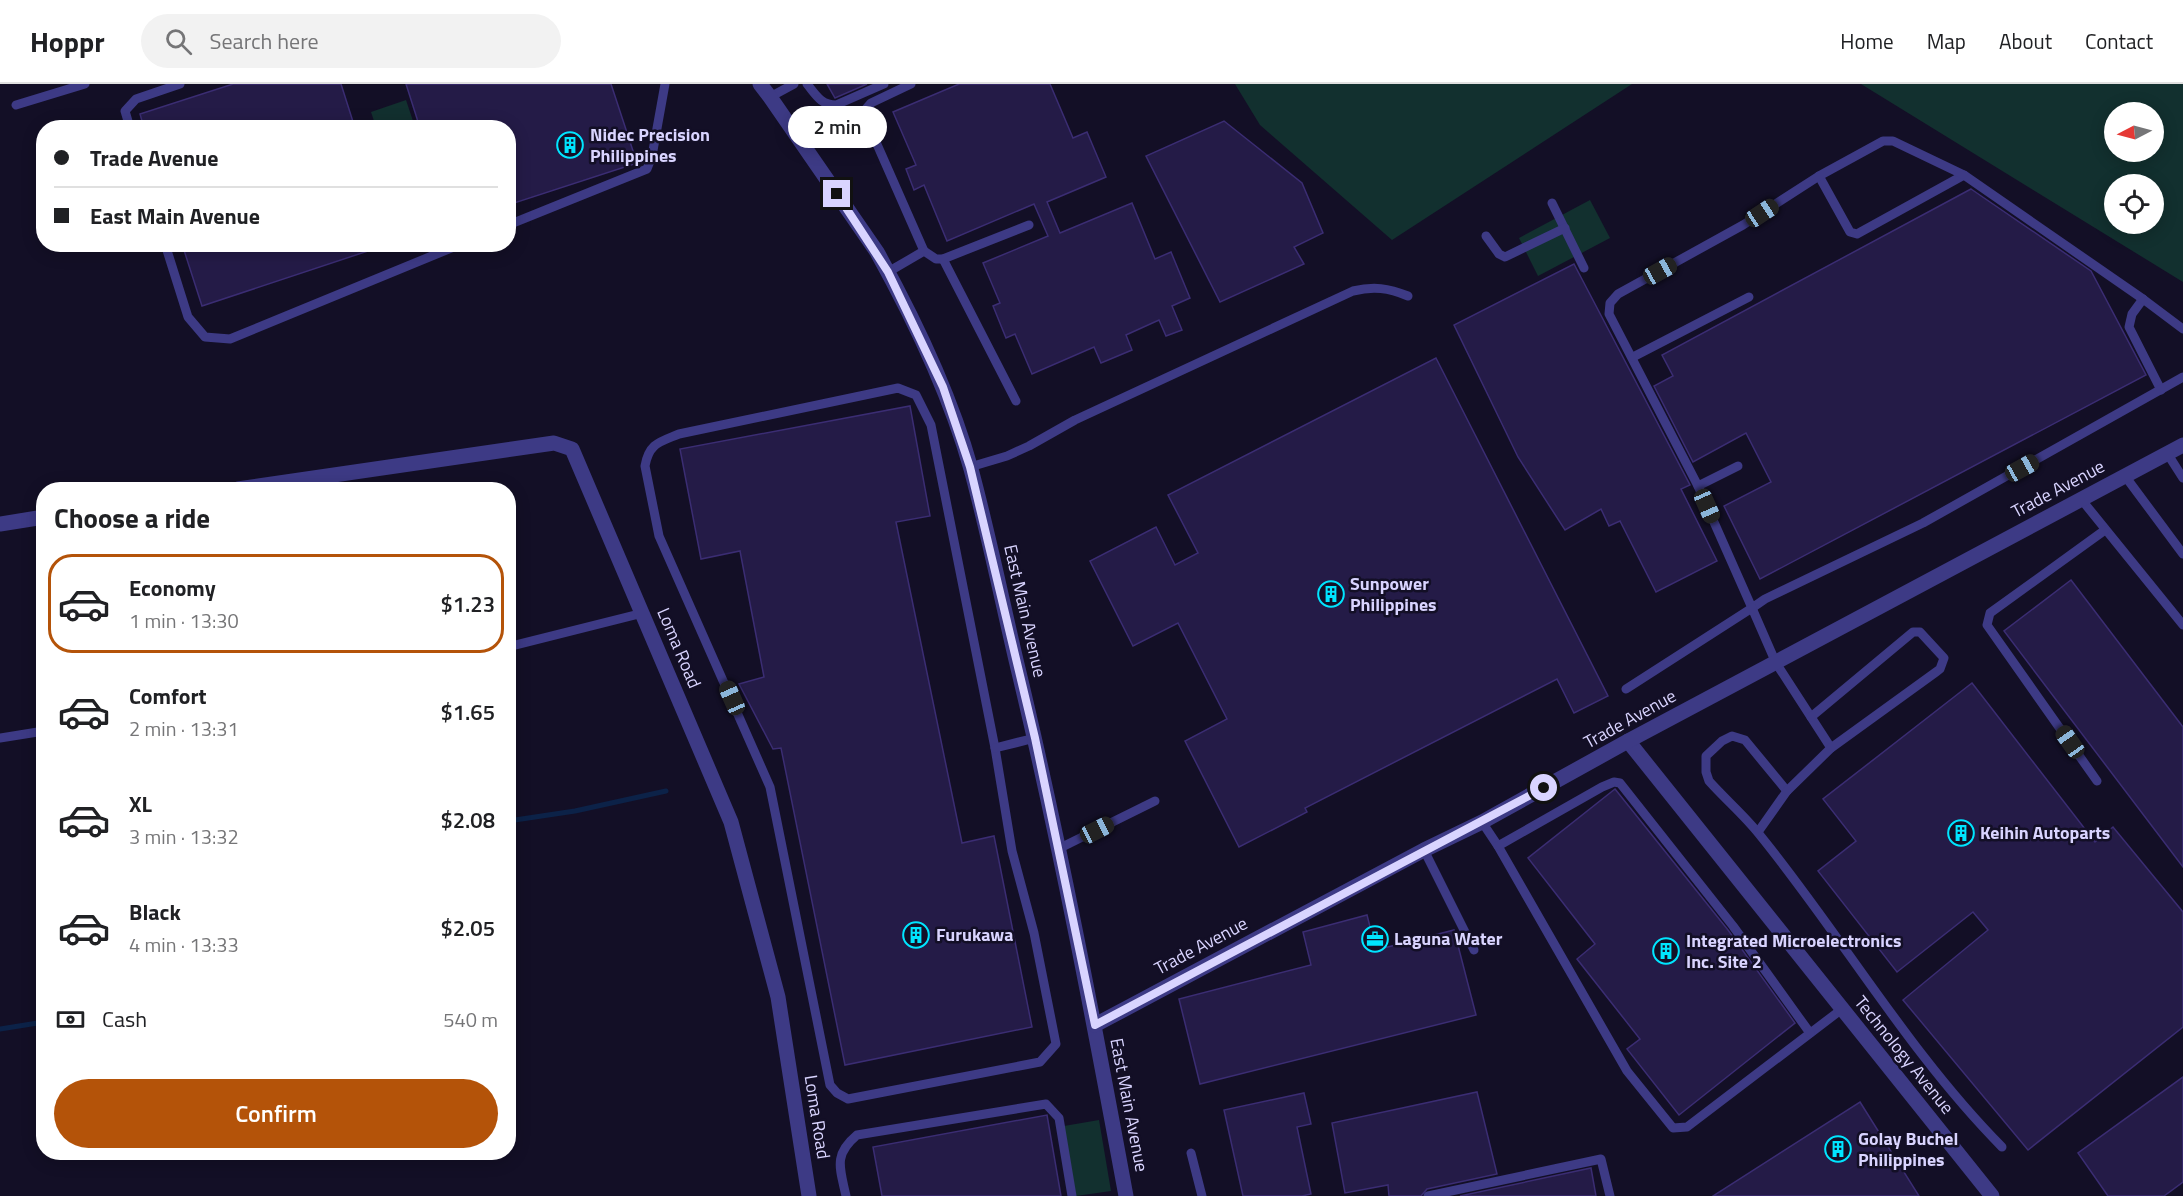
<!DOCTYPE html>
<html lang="en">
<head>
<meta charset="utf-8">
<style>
  :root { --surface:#fff; --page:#f2f2f2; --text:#202124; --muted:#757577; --line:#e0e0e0; --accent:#b45309 }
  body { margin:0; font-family:"Titillium Web",sans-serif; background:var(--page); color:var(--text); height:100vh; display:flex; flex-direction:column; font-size:22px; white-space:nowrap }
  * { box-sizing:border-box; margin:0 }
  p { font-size:20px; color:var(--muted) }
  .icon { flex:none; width:33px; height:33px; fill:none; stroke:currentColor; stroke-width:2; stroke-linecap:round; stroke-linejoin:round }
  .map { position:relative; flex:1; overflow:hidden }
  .details { position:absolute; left:36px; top:398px; width:480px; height:678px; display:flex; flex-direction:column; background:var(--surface); border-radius:24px; box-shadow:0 3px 15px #0003 }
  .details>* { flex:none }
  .guide { position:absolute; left:36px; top:36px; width:480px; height:132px; border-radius:24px; box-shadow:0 3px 15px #0003; display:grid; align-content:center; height:132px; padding:0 18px; background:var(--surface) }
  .needle { width:39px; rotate:264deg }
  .buttons { position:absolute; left:2104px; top:18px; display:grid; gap:12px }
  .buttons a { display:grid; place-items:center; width:60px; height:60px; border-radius:50%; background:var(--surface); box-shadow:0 3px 15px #0003; font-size:30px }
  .end { position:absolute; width:27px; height:27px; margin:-14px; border:8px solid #d9d4ff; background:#111; box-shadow:0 0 0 3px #111 }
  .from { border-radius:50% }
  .bubble { position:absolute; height:42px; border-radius:21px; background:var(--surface); box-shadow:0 3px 15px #0003; font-size:20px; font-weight:600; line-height:42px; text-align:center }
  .car { position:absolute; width:18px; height:36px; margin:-18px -9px; border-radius:8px; box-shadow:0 0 4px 2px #0007; background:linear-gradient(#222 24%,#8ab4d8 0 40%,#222 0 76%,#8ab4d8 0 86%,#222 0) }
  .guide b { display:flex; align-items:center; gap:21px; height:57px; font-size:22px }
  .guide b+b { border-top:2px solid var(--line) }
  .guide i { width:15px; height:15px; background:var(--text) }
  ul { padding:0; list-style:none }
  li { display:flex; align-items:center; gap:18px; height:99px; margin:0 12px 9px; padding:0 6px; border:3px solid transparent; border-radius:24px }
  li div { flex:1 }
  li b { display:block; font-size:22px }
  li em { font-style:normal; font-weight:600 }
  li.current { border-color:var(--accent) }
  li>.icon { width:54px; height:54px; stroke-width:1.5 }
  h2 { padding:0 18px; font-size:27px; line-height:72px }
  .pay { display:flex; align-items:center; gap:15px; height:66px; padding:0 18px; font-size:22px }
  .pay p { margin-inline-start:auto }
  .primary-button { display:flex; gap:12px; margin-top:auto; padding:12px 18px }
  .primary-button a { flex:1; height:69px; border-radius:36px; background:var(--accent); color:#fff; font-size:24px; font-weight:600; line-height:69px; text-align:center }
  header { display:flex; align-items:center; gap:36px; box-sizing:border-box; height:84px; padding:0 30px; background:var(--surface); border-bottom:2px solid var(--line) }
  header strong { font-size:28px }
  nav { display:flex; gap:33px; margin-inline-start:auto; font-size:21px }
  .search { width:420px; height:54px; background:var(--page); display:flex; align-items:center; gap:15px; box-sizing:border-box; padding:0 21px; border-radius:33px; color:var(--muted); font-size:22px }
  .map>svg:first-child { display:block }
  .green { fill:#12302f; fill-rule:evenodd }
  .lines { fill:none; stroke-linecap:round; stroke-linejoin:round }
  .stream { stroke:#0c2248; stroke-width:5 }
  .building { fill:#241b47; stroke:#3b2d73; stroke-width:1.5 }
  .lane { stroke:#3d3a85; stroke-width:9 }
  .street { stroke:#3d3a85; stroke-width:15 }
  .route { stroke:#d9d4ff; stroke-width:8 }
  .labels { text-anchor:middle; stroke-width:5; stroke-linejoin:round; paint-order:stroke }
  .poi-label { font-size:18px; font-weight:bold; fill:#d9d4ff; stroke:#130f26; text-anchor:start }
  .street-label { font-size:18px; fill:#d9d4ff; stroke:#130f26 }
</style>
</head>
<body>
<header>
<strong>Hoppr</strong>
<div class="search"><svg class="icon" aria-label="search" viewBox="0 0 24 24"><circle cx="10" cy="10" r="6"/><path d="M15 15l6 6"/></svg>Search here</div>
<nav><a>Home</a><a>Map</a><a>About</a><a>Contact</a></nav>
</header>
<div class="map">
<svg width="2183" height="1112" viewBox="0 0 2183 1112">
  <rect width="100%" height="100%" fill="#130f26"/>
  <g class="green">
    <path d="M1235,0H1632L1392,156L1260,41Z"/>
    <path d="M1861,0H2183V198ZM2154,28V68H2115V28ZM2115,100H2154V140H2115Z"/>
    <path d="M406,16L415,43H376L371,28Z"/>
    <path d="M1590,116L1610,154L1538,192L1519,154Z"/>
    <path d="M1099,1036L1111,1107L1076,1112L1064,1042Z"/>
  </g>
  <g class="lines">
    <g class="stream">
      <path d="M508,737L575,727L666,707"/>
      <path d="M0,945L44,938"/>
    </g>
  </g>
  <g class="building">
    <path d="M233,0H341L355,44H144L140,30Z"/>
    <path d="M406,0H611L637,79L508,121V44H420Z"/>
    <path d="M827,0H867L835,14Z"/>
    <path d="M959,0H1050L1073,54L1087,48L1106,93L1047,118L1060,149L1132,119L1155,175L1171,168L1190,214L1172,222L1182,246L1166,252L1159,236L1126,251L1132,266L1101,279L1094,263L1032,290L1015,250L1006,254L993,222L1000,219L983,179L1048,152L1034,120L947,157L924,101L914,106L906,85L916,81L893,28Z"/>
    <path d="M1224,37L1302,99L1323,149L1294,163L1304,180L1220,218L1146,72Z"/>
    <path d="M1971,105L2091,187L2146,291L1760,495L1724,422L1771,398L1746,349L1693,378L1654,302L1673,292L1662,271Z"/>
    <path d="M182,160H380V163L202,222Z"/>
    <path d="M1574,180L1690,401L1681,405L1717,477L1656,508L1620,437L1609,442L1601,425L1565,446L1518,373L1454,241Z"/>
    <path d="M1436,274L1608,612L1574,629L1557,595L1305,724L1307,728L1239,763L1185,657L1227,635L1178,539L1133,562L1090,477L1156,443L1175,481L1198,469L1168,411Z"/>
    <path d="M910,322L930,432L896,438L962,759L994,752L1032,943L845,981L781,664L773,665L739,600L764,593L740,467L701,475L680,365Z"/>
    <path d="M2071,496L2183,643V783L2004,547Z"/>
    <path d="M1972,599L2095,758L2113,743L2183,828V943L2028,1066L1903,916L1988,846L1973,828L1897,888L1818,787L1856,757L1823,715Z"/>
    <path d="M1615,705L1728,846L1795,939L1679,1031L1627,965L1640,955L1577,875L1595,860L1528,774Z"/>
    <path d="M1367,831L1376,866L1454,846L1476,931L1200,1000L1179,915L1311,881L1303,848Z"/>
    <path d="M2183,993V1098L2164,1112H2108L2078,1069Z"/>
    <path d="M1477,1008L1497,1090L1427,1105L1421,1112H1389L1388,1101L1345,1109L1332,1039Z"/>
    <path d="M1304,1009L1311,1040L1297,1043L1311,1110L1302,1112H1243L1224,1026Z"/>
    <path d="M1860,1018L1919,1112H1713Z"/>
    <path d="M1047,1031L1061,1112H882L873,1063Z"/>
    <path d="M1591,1084L1596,1112H1460Z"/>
  </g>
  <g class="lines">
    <g class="lane">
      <path d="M807,0C816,11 821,21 836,21L884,0"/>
      <path d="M911,0L871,19L865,26V33L924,167"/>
      <path d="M770,13L794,0"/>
      <path d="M16,21L85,0"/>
      <path d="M130,44L125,27L136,15L180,0"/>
      <path d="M1819,92L1850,148L1857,150L1964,91"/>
      <path d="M1552,119L1584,184"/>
      <path d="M508,141L647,85L652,72L665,0"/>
      <path d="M1486,152L1499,170L1505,173L1565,144"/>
      <path d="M165,160L188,233L205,253L230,255L461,160"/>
      <path d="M943,175L1016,317"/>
      <path d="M888,188L924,167L936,175H943L1029,141"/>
      <path d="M2143,215L2132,230L2129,243L2161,306"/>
      <path d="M2183,245L2143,215L1964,91L1893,57H1883L1819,92L1743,141L1618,210L1610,219L1609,230L1698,402L1752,524L1765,515L1923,439L2183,293"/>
      <path d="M1633,273L1749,213"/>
      <path d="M898,304L916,311L931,341L995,664L1012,767L1034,849L1056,960L1040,978L848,1015L837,1009L830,1001L770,703L659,452L645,382C649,359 660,358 679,350Z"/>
      <path d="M2167,369L2183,394"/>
      <path d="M970,383L1007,372L1029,362L1075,336L1353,207C1374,202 1388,204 1408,212"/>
      <path d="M2125,392L2183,470"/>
      <path d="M1698,402L1738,382"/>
      <path d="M2081,415L2183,541"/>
      <path d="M508,563L643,529"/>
      <path d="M1626,605L1752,524L1776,579L1831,664"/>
      <path d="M0,654L44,647"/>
      <path d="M995,664L1035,654"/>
      <path d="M2097,697L1987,541L1990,529L2105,446"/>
      <path d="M1787,707L1745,656L1732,652L1722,657L1706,672V688L1709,697C1725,715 1744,731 1759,750C1842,852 1909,969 2002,1063"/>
      <path d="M1482,738L1498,762L1627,987L1673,1044L1687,1043L1842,925"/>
      <path d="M1758,748L1787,707L1831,664L1936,588L1940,585L1944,574L1920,548H1913L1811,633"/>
      <path d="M1498,762L1602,703L1614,698L1620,699L1733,842L1810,949"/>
      <path d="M1058,765L1155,717"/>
      <path d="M1424,766L1474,866"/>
      <path d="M1191,1069L1202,1112"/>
      <path d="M846,1112C840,1084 833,1071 857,1051L1046,1020L1059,1034L1072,1112"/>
      <path d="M1428,1112L1601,1075L1610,1112"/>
    </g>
    <g class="street">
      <path d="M760,0L770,13L877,168C913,233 951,313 971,385C988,448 1001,512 1016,576C1059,754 1093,933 1126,1112"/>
      <path d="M238,405L554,359L572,365L731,738L778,913L809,1112"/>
      <path d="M0,440L44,433"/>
      <path d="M1628,657L1992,1112"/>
      <path d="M1095,941L1424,766L1482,738L1628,657L2183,361"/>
    </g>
  </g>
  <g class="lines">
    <path class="route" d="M837,110L888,188L943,303L970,383L1035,654L1095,941L1544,704"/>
  </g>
  <defs>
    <g id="building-ring" transform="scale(1.35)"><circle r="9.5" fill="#130f26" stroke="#00e5ff" stroke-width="1.5"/><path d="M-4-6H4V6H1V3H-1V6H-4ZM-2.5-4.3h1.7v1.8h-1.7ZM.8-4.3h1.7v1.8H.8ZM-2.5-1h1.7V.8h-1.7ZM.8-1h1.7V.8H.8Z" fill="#00e5ff"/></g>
    <g id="office-ring" transform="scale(1.35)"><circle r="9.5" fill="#130f26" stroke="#00e5ff" stroke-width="1.5"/><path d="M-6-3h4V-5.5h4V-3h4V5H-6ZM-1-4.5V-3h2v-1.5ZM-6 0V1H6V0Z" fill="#00e5ff"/></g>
  </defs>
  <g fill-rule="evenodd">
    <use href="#building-ring" x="570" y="61"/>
    <use href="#building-ring" x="1331" y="510"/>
    <use href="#building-ring" x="1961" y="749"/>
    <use href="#building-ring" x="916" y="851"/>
    <use href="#office-ring" x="1375" y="855"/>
    <use href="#building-ring" x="1666" y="867"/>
    <use href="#building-ring" x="1838" y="1065"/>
  </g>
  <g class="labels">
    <g class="poi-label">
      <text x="590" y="57">Nidec Precision<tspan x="590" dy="21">Philippines</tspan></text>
      <text x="1350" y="506">Sunpower<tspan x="1350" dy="21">Philippines</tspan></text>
      <text x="1980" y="755">Keihin Autoparts</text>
      <text x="936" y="857">Furukawa</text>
      <text x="1394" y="861">Laguna Water</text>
      <text x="1686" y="863">Integrated Microelectronics<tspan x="1686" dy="21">Inc. Site 2</tspan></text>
      <text x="1858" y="1061">Golay Buchel<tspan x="1858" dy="21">Philippines</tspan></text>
    </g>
    <g class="street-label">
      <text transform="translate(2058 405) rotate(-28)" y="6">Trade Avenue</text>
      <text transform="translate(1025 527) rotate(77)" y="6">East Main Avenue</text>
      <text transform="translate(679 564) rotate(67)" y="6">Loma Road</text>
      <text transform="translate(1630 635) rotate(-29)" y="6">Trade Avenue</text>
      <text transform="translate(1201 862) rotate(-28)" y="6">Trade Avenue</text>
      <text transform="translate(1904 971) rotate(51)" y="6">Technology Avenue</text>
      <text transform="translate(1129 1021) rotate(79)" y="6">East Main Avenue</text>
      <text transform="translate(817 1033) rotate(81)" y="6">Loma Road</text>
    </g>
  </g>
</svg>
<div class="buttons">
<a><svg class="needle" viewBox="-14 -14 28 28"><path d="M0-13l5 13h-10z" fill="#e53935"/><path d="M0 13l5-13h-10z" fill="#757577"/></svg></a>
<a><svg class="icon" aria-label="locate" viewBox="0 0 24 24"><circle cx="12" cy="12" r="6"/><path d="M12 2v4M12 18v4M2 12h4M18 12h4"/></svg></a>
</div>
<i class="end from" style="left:1544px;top:704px"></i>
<i class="end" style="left:837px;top:110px"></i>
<div class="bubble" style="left:788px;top:22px;width:99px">2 min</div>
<i class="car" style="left:1762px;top:129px;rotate:57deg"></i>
<i class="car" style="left:1660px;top:187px;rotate:61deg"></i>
<i class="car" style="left:2022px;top:384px;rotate:61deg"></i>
<i class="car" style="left:1707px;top:422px;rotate:156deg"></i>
<i class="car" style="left:732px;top:614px;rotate:336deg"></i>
<i class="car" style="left:2070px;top:658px;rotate:325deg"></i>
<i class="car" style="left:1097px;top:746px;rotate:63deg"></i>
<div class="guide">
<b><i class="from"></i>Trade Avenue</b>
<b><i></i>East Main Avenue</b>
</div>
<section class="details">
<h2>Choose a ride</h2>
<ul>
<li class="current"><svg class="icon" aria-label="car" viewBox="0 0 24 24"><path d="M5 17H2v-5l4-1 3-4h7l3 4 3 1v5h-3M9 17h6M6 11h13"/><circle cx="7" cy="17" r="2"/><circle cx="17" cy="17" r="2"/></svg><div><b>Economy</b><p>1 min · 13:30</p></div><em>$1.23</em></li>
<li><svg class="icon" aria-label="car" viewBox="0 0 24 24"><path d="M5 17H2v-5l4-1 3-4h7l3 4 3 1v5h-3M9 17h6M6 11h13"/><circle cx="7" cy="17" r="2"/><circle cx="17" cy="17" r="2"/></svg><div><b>Comfort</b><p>2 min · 13:31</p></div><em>$1.65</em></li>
<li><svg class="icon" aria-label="car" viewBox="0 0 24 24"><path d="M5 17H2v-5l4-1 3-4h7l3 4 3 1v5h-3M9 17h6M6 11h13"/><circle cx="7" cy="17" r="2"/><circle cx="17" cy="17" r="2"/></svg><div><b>XL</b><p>3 min · 13:32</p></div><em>$2.08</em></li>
<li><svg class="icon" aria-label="car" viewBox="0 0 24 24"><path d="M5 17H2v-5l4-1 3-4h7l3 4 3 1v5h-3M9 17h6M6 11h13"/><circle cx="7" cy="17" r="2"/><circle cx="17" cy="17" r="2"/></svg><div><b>Black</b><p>4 min · 13:33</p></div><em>$2.05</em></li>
</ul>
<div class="pay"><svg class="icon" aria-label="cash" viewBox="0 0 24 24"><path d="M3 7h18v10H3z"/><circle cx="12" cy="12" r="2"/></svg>Cash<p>540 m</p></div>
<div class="primary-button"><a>Confirm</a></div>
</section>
</div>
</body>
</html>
